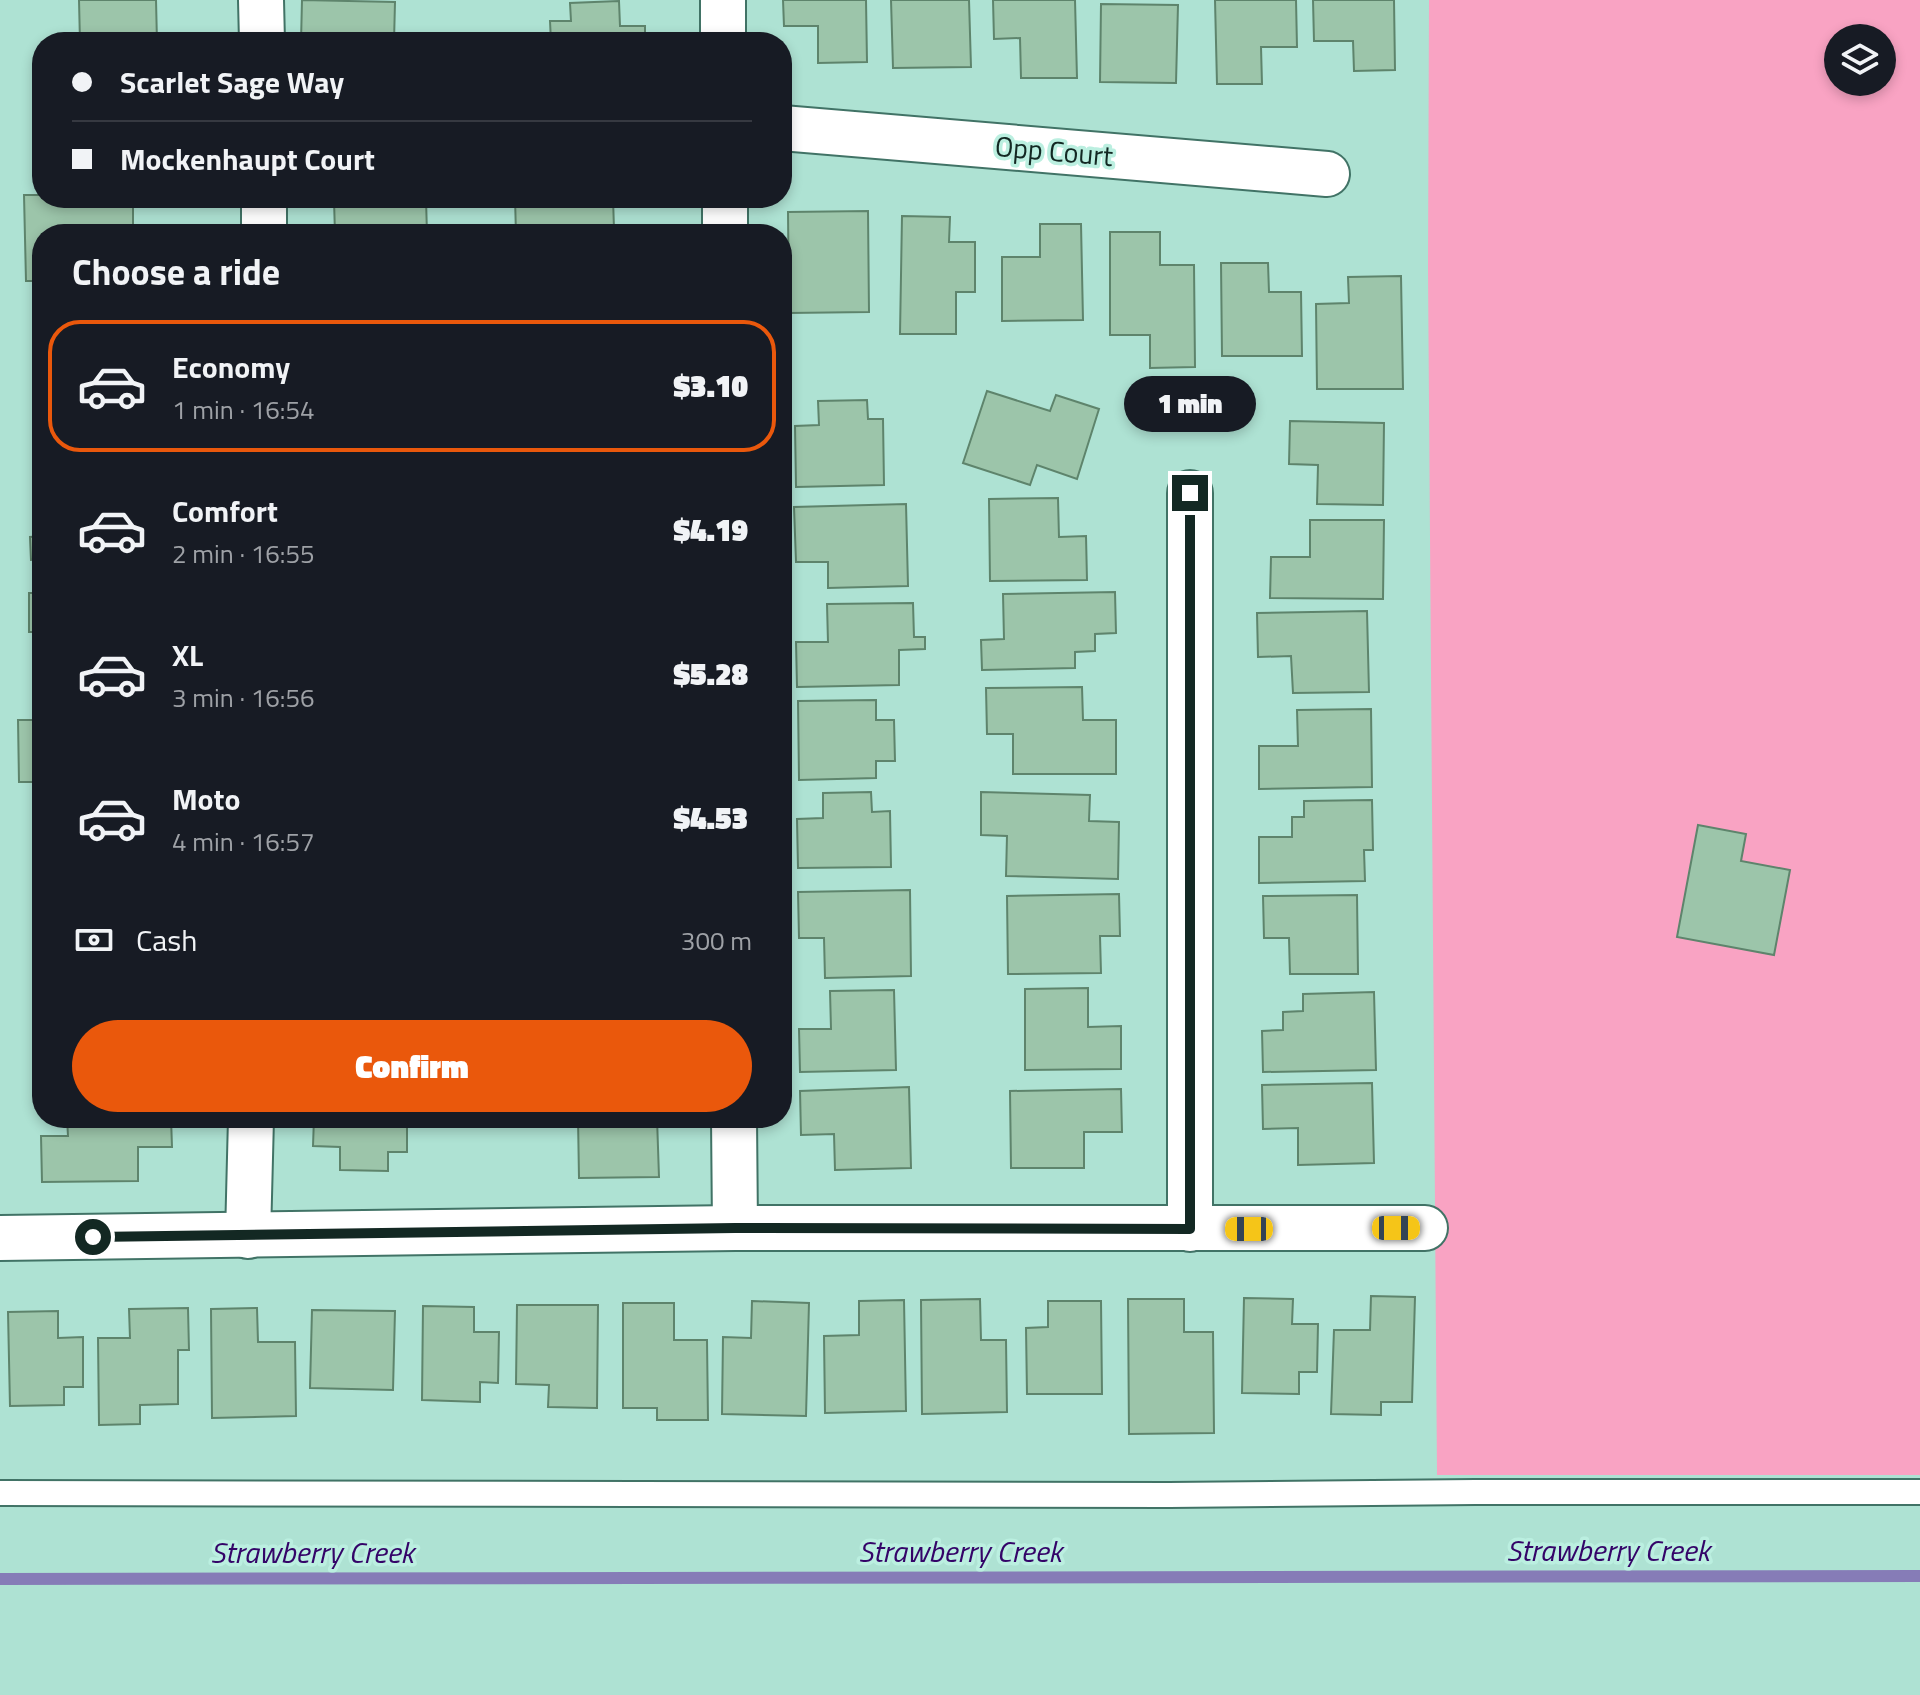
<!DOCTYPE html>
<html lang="en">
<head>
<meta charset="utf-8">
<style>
  :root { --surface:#171b24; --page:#242831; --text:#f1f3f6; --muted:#9ea1a6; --line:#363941; --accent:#ea580c }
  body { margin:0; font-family:"Titillium Web",sans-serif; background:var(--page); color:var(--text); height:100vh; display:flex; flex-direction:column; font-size:30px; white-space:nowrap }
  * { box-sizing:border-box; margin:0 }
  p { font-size:26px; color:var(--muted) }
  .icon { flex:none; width:44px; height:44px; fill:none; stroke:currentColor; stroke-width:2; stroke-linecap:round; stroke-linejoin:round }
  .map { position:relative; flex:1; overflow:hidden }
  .side { position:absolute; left:32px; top:224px; width:760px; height:904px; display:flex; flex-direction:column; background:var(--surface); border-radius:32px; box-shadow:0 4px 12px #0003 }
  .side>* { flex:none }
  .banner { position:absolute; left:32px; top:32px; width:760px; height:176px; border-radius:32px; box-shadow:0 4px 12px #0003; display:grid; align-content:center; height:176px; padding:0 40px; background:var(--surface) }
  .fabs { position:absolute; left:1824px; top:24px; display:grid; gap:16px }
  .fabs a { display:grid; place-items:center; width:72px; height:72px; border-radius:50%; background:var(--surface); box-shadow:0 4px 12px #0003; font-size:40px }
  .end { position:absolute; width:36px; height:36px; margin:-18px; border:10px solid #132823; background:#fff; box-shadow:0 0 0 4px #fff }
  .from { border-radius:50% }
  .bubble { position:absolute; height:56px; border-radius:28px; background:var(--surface); box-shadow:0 4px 12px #0003; font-size:26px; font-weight:800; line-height:56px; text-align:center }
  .car { position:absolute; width:24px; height:48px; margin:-24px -12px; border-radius:10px; box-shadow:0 0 6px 2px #0007; background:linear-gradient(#f5c518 24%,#345 0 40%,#f5c518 0 76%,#345 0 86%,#f5c518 0) }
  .banner b { display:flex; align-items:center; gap:28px; height:76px; font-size:30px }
  .banner b+b { border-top:2px solid var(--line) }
  .banner i { width:20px; height:20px; background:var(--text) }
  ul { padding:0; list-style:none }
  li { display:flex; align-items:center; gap:24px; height:132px; margin:0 16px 12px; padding:0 24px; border:4px solid transparent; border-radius:32px }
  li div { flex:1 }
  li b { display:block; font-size:30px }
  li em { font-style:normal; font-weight:800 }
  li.active { border-color:var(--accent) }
  li>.icon { width:72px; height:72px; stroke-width:1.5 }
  h2 { padding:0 40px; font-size:36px; line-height:96px }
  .pay { display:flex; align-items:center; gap:20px; height:88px; padding:0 40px; font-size:30px }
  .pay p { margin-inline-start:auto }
  .button { display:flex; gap:16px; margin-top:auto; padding:16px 40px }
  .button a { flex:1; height:92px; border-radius:48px; background:var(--accent); color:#fff; font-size:32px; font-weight:800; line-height:92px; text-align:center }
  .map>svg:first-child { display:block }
  .green { fill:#f9a3c3; fill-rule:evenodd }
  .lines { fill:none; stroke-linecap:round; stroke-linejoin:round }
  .stream { stroke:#867cb7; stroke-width:12 }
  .building { fill:#9cc5aa; stroke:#5e846c; stroke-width:2 }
  .service-casing { stroke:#417366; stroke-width:28 }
  .minor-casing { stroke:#417366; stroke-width:48 }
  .service { stroke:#fff; stroke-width:24 }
  .minor { stroke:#fff; stroke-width:44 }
  .route { stroke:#132823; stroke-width:10 }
  .labels { text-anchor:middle; stroke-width:7; stroke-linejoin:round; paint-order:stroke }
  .street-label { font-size:28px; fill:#132823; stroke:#bbefe0 }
  .water-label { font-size:30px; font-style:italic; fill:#340468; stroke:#bbefe0 }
</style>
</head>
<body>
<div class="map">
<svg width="1920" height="1695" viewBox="0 0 1920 1695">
  <rect width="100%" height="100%" fill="#aee2d3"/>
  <path class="green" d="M1429,0H1920V1475H1437L1428,269ZM1838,38H1882V82H1838Z"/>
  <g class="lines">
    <path class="stream" d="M0,1579L1920,1576"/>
  </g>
  <g class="building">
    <path d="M79,0H156L157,42H80Z"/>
    <path d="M302,0L395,2L394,42H301Z"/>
    <path d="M783,0H866L867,62L818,63V26H784Z"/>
    <path d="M891,0H969L971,67L893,68Z"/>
    <path d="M993,0H1075L1077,78H1021L1020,38L994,39Z"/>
    <path d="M1215,0H1296L1297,47H1261L1262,84H1217Z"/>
    <path d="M1313,0H1394L1395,70L1354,71L1353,41H1314Z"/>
    <path d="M619,1L620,26H645V42H551L550,21H571L570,3Z"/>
    <path d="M1101,4L1178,5L1176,83L1100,82Z"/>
    <path d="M24,195H42V198H133V234H42V281H26Z"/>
    <path d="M515,198H613L614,229L650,228V234H516Z"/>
    <path d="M426,199L427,234H335L334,200Z"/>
    <path d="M868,211L869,312L789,313L788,212Z"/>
    <path d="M902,216L950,217L949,242H975V292H956V334H900Z"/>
    <path d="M1040,224H1081L1083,320L1002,321V257H1040Z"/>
    <path d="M1110,232H1160V265H1194L1195,367L1150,368V335H1110Z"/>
    <path d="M1221,263H1268L1269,292H1301L1302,356H1222Z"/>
    <path d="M1401,276L1403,389H1317L1316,304L1349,303L1348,277Z"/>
    <path d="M37,314H42V372H39Z"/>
    <path d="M987,391L1050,411L1056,395L1099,409L1077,479L1037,465L1030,485L963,463Z"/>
    <path d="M35,398H42V470H37Z"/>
    <path d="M867,400L868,419H883L884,485L796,487L795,426L819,425L818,401Z"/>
    <path d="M1290,421L1384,423L1383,505L1317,504L1318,465L1289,464Z"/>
    <path d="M1058,498L1059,537L1086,536L1087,580L990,581L989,499Z"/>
    <path d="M906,504L908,586L828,588V562H796L794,507Z"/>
    <path d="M1310,520H1384L1383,599L1270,598L1271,557H1310Z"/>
    <path d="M42,536V559L31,560L30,537Z"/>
    <path d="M1115,592L1116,633L1095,634V651L1075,652V668L982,670L981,640L1004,639L1003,594Z"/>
    <rect x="29" y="593" width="13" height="39"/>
    <path d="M913,603L914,637H925V649L899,650V685L797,687L796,642H828L827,604Z"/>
    <path d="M1367,611L1369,692L1293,693L1291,656L1258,657L1257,613Z"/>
    <path d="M1082,687L1083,720H1116V774H1013V734H987L986,688Z"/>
    <path d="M876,700V720H894L895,761H876V778L799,780L798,701Z"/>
    <path d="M1371,709L1372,787L1259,789V746H1298L1297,710Z"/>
    <path d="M18,720H42V782H19Z"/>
    <path d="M871,792L872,812L890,811L891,867L798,868L797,819L823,818V793Z"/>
    <path d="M981,792L1090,795L1089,821L1119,822L1118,879L1006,876L1007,836L981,835Z"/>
    <path d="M1372,800L1373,850H1364L1365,881L1259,883V837H1292V817H1304V801Z"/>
    <path d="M1698,825L1746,834L1741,861L1790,870L1774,955L1677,937Z"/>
    <path d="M910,890L911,976L825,978L824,938H799L798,892Z"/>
    <path d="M1119,894L1120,936H1100L1101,973L1008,974L1007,896Z"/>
    <path d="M1357,895L1358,974H1290L1289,938H1264L1263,896Z"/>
    <path d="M1088,988V1027L1121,1026V1069L1025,1070V989Z"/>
    <path d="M894,990L896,1070L800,1072L799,1029H831L830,991Z"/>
    <path d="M1374,992L1376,1070L1263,1072L1262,1031L1283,1030V1012L1303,1011V994Z"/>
    <path d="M1372,1083L1374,1163L1298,1165V1128L1263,1129L1262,1085Z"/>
    <path d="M909,1087L911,1168L835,1170L834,1134L801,1135L800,1091Z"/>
    <path d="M1121,1089L1122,1132H1084V1168H1011L1010,1091Z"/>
    <path d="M67,1118H171L172,1147H138V1181L42,1182L41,1136H68Z"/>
    <path d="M314,1118H407V1152H388V1171L340,1170V1147L313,1146Z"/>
    <path d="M578,1118H657L659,1177L579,1178Z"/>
    <path d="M1371,1296L1415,1297L1412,1402H1381V1415L1331,1414L1334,1330H1370Z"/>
    <path d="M1244,1298L1293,1299L1292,1324H1318L1317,1372H1299V1394L1242,1393Z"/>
    <path d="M980,1299L981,1340H1006L1007,1412L922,1414L921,1300Z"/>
    <path d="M1128,1299H1184V1332H1213L1214,1433L1129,1434Z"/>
    <path d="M904,1300L906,1411L825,1413L824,1336L859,1335V1301Z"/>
    <path d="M752,1301L809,1303L806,1416L722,1414L723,1337L751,1338Z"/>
    <path d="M1048,1301H1101L1102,1394H1027L1026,1328L1048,1327Z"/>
    <path d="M623,1303H674V1340H707L708,1420H657V1408H623Z"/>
    <path d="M517,1305H598L597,1408L548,1407L549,1385L516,1384Z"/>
    <path d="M423,1306L474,1307V1332H499L498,1383L480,1382V1402L422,1400Z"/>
    <path d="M188,1308L189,1350H178V1404L140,1405V1424L99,1425L98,1338H130L129,1309Z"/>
    <path d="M257,1308L258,1342H295L296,1416L212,1418L211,1309Z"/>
    <path d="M312,1310L395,1311L393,1390L310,1388Z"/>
    <path d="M58,1311V1338L83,1337V1387H64V1405L10,1406L8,1312Z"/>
  </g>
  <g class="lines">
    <g class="service-casing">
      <path id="service" d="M0,1493L1169,1495L1475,1492H1920"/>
    </g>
    <g class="minor-casing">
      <g id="minor">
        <path d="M261,0L262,42"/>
        <path d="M723,0V42"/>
        <path d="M782,128L1327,174"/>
        <path d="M264,198V234"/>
        <path d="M725,198V234"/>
        <path d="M1190,493V1229"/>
        <path d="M734,1118L735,1228"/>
        <path d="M248,1236L251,1118"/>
        <path d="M0,1238L735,1228H1425"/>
      </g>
    </g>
    <use href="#service" class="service"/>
    <use href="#minor" class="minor"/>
  </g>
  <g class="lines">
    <path class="route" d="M93,1237L735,1228L1190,1229V493"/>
  </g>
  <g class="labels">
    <g class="street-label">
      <text transform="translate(1054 151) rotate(5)" y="10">Opp Court</text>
    </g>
    <g class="water-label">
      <text x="1608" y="1561">Strawberry Creek</text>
      <text x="960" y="1562">Strawberry Creek</text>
      <text x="312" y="1563">Strawberry Creek</text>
    </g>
  </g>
</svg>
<div class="fabs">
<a><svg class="icon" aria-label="layers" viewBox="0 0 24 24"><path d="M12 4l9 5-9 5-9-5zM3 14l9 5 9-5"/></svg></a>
</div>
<i class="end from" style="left:93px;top:1237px"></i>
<i class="end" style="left:1190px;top:493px"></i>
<div class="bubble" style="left:1124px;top:376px;width:132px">1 min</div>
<i class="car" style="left:1396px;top:1228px;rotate:90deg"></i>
<i class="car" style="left:1249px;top:1229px;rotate:270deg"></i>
<div class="banner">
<b><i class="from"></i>Scarlet Sage Way</b>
<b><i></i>Mockenhaupt Court</b>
</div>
<section class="side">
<h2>Choose a ride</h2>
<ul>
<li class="active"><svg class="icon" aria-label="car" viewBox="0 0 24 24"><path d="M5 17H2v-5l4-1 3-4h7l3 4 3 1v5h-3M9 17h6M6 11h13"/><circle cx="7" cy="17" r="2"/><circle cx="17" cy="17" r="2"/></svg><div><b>Economy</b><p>1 min · 16:54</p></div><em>$3.10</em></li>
<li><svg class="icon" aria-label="car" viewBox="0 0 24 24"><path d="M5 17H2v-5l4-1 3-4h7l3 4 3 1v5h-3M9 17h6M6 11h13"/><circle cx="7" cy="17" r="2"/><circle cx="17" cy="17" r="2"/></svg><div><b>Comfort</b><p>2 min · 16:55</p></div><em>$4.19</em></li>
<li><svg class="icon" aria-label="car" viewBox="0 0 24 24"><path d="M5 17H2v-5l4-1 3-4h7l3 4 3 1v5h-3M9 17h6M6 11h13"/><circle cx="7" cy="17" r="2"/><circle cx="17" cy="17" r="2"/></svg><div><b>XL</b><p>3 min · 16:56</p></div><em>$5.28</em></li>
<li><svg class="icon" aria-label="car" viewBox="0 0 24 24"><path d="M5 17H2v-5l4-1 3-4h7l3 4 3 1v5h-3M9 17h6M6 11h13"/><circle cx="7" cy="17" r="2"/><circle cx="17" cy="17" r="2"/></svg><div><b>Moto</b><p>4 min · 16:57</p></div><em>$4.53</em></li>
</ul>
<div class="pay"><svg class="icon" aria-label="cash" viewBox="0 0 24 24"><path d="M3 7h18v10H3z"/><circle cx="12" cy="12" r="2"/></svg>Cash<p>300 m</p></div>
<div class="button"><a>Confirm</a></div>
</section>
</div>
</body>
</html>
